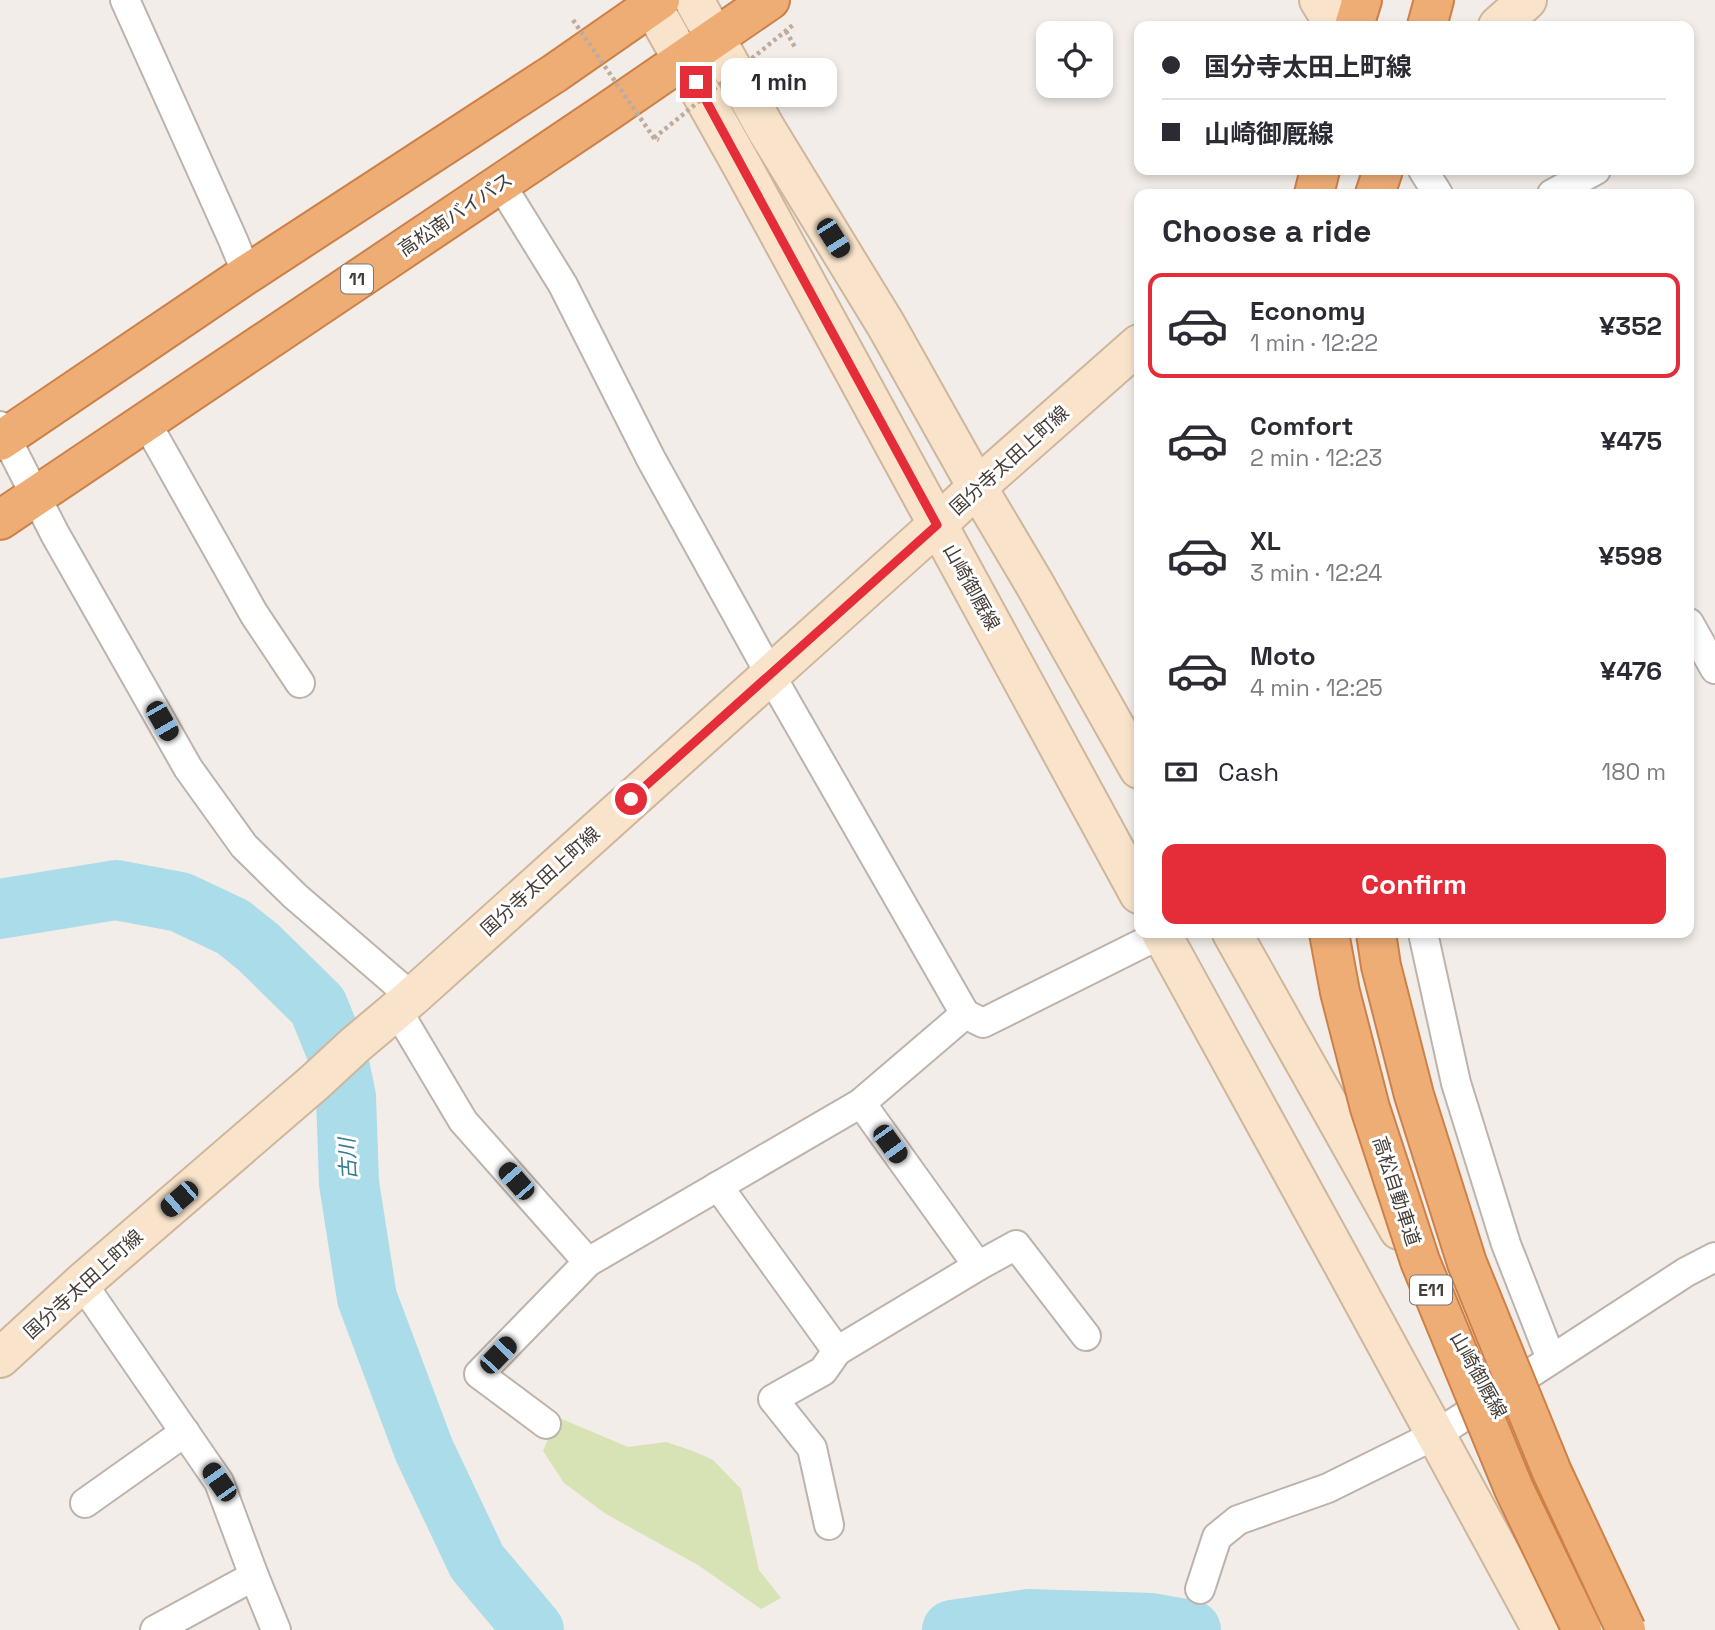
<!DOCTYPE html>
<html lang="en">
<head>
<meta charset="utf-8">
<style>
  :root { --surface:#fff; --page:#f2f2f3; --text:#2b2b33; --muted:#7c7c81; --line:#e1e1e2; --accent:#e42d38 }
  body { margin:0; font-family:"Space Grotesk","Noto Sans JP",sans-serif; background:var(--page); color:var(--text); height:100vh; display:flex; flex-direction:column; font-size:26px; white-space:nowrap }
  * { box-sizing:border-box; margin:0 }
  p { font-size:23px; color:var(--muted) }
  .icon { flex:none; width:38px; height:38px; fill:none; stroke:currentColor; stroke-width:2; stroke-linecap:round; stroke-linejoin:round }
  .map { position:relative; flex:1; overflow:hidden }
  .panel { position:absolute; left:1134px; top:189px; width:560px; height:749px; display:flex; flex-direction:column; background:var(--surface); border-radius:14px; box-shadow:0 4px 10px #0003 }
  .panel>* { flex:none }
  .hud { position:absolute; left:1134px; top:21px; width:560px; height:154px; border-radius:14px; box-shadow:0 4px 10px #0003; display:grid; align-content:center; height:154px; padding:0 28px; background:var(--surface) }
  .fabs { position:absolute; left:1036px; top:21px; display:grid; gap:14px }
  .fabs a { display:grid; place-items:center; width:77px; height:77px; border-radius:14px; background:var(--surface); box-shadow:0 4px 10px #0003; font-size:35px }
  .end { position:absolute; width:32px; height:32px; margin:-16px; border:9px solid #e42d38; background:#fff; box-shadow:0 0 0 4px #fff }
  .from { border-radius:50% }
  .bubble { position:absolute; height:49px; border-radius:14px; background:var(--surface); box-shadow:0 4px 10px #0003; font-size:23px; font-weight:700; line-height:49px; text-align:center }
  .car { position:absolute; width:21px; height:42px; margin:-21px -10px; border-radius:9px; box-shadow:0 0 5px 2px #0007; background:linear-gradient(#222 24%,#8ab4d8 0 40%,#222 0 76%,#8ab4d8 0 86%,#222 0) }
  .hud b { display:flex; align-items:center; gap:24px; height:66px; font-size:26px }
  .hud b+b { border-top:2px solid var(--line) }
  .hud i { width:18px; height:18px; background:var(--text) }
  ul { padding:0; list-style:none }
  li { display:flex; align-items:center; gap:21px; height:105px; margin:0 14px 10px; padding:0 14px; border:4px solid transparent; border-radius:14px }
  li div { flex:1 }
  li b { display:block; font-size:26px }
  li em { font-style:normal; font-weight:700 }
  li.current { border-color:var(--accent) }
  li>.icon { width:63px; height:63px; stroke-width:1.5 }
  h2 { padding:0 28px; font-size:32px; line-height:84px }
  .pay { display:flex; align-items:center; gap:18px; height:77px; padding:0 28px; font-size:26px }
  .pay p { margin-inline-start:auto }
  .primary-button { display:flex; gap:14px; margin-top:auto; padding:14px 28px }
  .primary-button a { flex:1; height:80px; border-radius:14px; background:var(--accent); color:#fff; font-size:28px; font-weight:700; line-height:80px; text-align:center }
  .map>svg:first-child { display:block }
  .green { fill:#d7e2b5 }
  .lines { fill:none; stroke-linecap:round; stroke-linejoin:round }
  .river { stroke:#aadce9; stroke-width:60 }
  .street-casing { stroke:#bdb3ab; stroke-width:32 }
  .secondary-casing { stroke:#cdb69c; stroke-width:42 }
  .highway-casing { stroke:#cd8047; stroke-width:42 }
  .path { stroke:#bdac9e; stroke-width:4.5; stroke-dasharray:3.5 3.5; stroke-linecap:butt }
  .street { stroke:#fff; stroke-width:28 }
  .secondary { stroke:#f9e4cb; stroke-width:38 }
  .highway { stroke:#efad76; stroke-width:38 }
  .highway-bridge-casing { stroke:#cd8047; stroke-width:42; stroke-linecap:butt }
  .path-bridge { stroke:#bdac9e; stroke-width:4.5; stroke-dasharray:3.5 3.5; stroke-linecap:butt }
  .highway-bridge { stroke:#efad76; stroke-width:38 }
  .route { stroke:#e42d38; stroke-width:9 }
  .labels { text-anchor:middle; stroke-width:6; stroke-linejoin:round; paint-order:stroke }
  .shield { fill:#fff; stroke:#7d7773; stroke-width:2 }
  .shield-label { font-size:18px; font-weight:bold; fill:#453d37 }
  .street-label { font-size:19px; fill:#453d37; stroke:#fff }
  .water-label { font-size:21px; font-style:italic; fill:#357c8f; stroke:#fff }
</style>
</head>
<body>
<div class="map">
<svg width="1715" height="1630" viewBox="0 0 1715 1630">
  <rect width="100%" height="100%" fill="#f2ede8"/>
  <path class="green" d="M557,1417L628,1447L666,1442L693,1451L713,1460L741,1489L759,1570L781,1598L761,1609L698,1565L606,1514L564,1483L543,1451Z"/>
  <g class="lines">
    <g class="river">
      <path d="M0,909L116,890L180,902L233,927L258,947L318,1006L337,1053L346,1097L349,1183L367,1298L424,1450L477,1562L534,1630"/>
      <path d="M952,1630L1029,1619L1151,1623L1191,1630"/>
    </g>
    <g class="street-casing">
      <g id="street">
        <path d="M125,0L233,240L247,274"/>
        <path d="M1423,170L1438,194"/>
        <path d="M500,183L563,285L651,459L770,674L965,1014L861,1103L588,1262L479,1374L546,1424"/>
        <path d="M1552,194L1596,170"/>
        <path d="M146,422L254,614L300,683"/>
        <path d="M0,426L55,534L188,768L244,846L295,896L412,997"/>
        <path d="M1689,623L1715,669"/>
        <path d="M1423,933L1456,1083L1506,1244L1551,1359"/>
        <path d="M397,1010L463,1121L588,1262"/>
        <path d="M965,1014L983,1023L1161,934"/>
        <path d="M861,1103L978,1266"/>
        <path d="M718,1186L837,1351"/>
        <path d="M82,1283L219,1482L254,1576L276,1630"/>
        <path d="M85,1503L185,1432"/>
        <path d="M829,1525L812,1448L773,1399L823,1371L837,1351L978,1266L1016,1245L1086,1336"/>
        <path d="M1200,1589L1217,1537L1238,1520L1328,1488L1437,1434L1686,1272L1715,1257"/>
        <path d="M155,1630L254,1576"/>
      </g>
    </g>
    <g class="secondary-casing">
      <g id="secondary">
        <path d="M649,0L745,171L1139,894"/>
        <path d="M694,0L766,129L886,325L977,487L1034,583L1139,769"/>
        <path d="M1319,0L1335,26"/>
        <path d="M1498,26L1527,0"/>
        <path d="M1161,933C1288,1165 1417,1397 1542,1630"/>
        <path d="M1232,933L1399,1230"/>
        <path d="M0,1358L82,1283L315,1082L355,1045L412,997L937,525L977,487L1139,344"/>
        <path d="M1484,1384L1548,1492"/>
      </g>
    </g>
    <g class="highway-casing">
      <g id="highway">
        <path d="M1354,26L1362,0"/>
        <path d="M1427,26L1434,0"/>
        <path d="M1375,194L1383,170"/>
        <path d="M0,441L247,274L555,73L660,0"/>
        <path d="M0,520L607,112L770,0"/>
      </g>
    </g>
    <path class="path" d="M786,31L796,49"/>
    <use href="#street" class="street"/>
    <use href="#secondary" class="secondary"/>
    <use href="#highway" class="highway"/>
    <g class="highway-bridge-casing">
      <g id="highway-bridge">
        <path d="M1314,194L1320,170"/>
        <path d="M1329,933L1340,992L1370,1108L1420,1261L1514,1489L1582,1630"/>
        <path d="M1376,933L1381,966L1414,1095L1467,1263L1552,1472L1626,1630"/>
      </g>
    </g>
    <g class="path-bridge">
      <path d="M573,20L654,138L659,140"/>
      <path d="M654,138L793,25"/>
    </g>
    <use href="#highway-bridge" class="highway-bridge"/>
  </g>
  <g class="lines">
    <path class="route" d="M631,799L937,525L696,82"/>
  </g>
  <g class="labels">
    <g class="shield">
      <rect x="341" y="264.5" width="32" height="29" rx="5"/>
      <rect x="1410" y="1275.5" width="42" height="29" rx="5"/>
    </g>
    <g class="shield-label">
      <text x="357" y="285">11</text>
      <text x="1431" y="1296">E11</text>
    </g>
    <g class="street-label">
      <text transform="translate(455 214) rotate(-34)" y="7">高松南バイパス</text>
      <text transform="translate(1009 460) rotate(-42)" y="7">国分寺太田上町線</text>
      <text transform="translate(972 587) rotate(61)" y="7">山崎御厩線</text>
      <text transform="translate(540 881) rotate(-42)" y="7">国分寺太田上町線</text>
      <text transform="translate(1397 1191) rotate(72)" y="7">高松自動車道</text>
      <text transform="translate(83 1284) rotate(-42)" y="7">国分寺太田上町線</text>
      <text transform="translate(1479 1375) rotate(61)" y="7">山崎御厩線</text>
    </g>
    <g class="water-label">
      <text transform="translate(348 1159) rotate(-93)" y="7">古川</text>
    </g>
  </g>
</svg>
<div class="fabs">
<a><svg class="icon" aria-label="locate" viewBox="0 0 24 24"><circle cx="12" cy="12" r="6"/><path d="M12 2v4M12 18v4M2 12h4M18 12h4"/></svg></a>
</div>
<i class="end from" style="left:631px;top:799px"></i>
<i class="end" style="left:696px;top:82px"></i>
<div class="bubble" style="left:721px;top:58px;width:116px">1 min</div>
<i class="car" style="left:833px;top:238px;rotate:148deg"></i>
<i class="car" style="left:162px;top:721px;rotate:150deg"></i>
<i class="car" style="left:890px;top:1144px;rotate:144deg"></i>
<i class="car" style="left:516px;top:1181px;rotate:319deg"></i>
<i class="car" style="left:179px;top:1199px;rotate:229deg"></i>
<i class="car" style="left:498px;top:1355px;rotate:44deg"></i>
<i class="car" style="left:219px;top:1482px;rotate:325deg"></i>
<div class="hud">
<b><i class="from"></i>国分寺太田上町線</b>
<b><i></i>山崎御厩線</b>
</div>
<section class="panel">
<h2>Choose a ride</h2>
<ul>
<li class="current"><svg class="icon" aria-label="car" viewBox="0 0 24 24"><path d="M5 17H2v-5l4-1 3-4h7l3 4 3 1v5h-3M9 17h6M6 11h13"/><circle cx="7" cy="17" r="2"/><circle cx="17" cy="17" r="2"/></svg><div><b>Economy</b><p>1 min · 12:22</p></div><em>¥352</em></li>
<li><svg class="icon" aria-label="car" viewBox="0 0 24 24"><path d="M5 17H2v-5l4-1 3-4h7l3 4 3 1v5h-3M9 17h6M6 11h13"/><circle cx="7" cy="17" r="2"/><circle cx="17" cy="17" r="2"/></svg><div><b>Comfort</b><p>2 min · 12:23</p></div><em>¥475</em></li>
<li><svg class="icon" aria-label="car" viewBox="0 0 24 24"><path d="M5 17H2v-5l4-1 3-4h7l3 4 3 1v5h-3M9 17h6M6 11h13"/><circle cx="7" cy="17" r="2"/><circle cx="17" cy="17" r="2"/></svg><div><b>XL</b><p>3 min · 12:24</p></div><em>¥598</em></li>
<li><svg class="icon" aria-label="car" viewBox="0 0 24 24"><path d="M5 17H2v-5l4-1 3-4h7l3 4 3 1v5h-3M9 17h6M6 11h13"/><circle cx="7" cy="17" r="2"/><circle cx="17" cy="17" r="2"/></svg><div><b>Moto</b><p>4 min · 12:25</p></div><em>¥476</em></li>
</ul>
<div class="pay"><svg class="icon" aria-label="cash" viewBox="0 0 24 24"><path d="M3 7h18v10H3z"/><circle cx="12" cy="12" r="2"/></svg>Cash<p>180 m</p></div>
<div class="primary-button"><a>Confirm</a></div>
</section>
</div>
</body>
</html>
